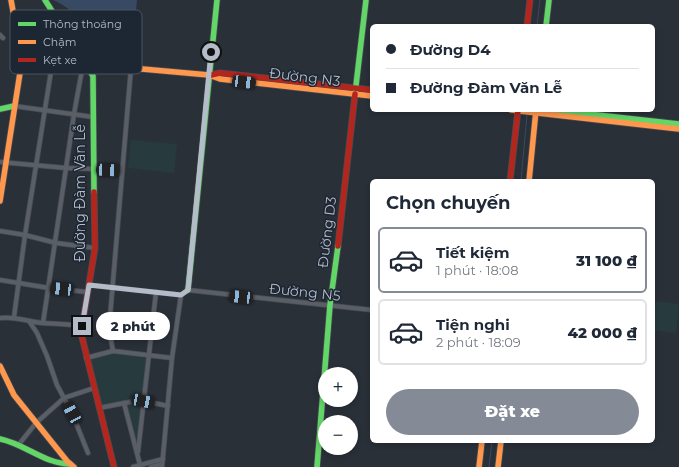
<!DOCTYPE html>
<html lang="vi">
<head>
<meta charset="utf-8">
<style>
  :root { --surface:#fff; --page:#f2f2f3; --text:#1f2937; --muted:#747a83; --line:#e0e1e3; --accent:#848b96 }
  body { margin:0; font-family:Montserrat,sans-serif; background:var(--page); color:var(--text); height:100vh; display:flex; flex-direction:column; font-size:15px; white-space:nowrap }
  * { box-sizing:border-box; margin:0 }
  p { font-size:13px; color:var(--muted) }
  .icon { flex:none; width:22px; height:22px; fill:none; stroke:currentColor; stroke-width:2; stroke-linecap:round; stroke-linejoin:round }
  .map { position:relative; flex:1; overflow:hidden }
  .panel { position:absolute; left:370px; top:179px; width:285px; height:264px; display:flex; flex-direction:column; background:var(--surface); border-radius:6px; box-shadow:0 2px 6px #0003 }
  .panel>* { flex:none }
  .banner { position:absolute; left:370px; top:24px; width:285px; height:88px; border-radius:6px; box-shadow:0 2px 6px #0003; display:grid; align-content:center; height:88px; padding:0 16px; background:var(--surface) }
  .buttons { position:absolute; left:318px; top:367px; display:grid; gap:8px }
  .buttons a { display:grid; place-items:center; width:40px; height:40px; border-radius:50%; background:var(--surface); box-shadow:0 2px 6px #0003; font-size:20px }
  .end { position:absolute; width:18px; height:18px; margin:-9px; border:5px solid #b4bcc9; background:#111; box-shadow:0 0 0 2px #111 }
  .from { border-radius:50% }
  .bubble { position:absolute; height:28px; border-radius:14px; background:var(--surface); box-shadow:0 2px 6px #0003; font-size:13px; font-weight:800; line-height:28px; text-align:center }
  .car { position:absolute; width:12px; height:24px; margin:-12px -6px; border-radius:5px; box-shadow:0 0 3px 1px #0007; background:linear-gradient(#222 24%,#8ab4d8 0 40%,#222 0 76%,#8ab4d8 0 86%,#222 0) }
  .banner b { display:flex; align-items:center; gap:14px; height:38px; font-size:15px }
  .banner b+b { border-top:1px solid var(--line) }
  .banner i { width:10px; height:10px; background:var(--text) }
  ul { padding:0; list-style:none }
  li { display:flex; align-items:center; gap:12px; height:66px; margin:0 8px 6px; padding:0 8px; border:2px solid var(--line); border-radius:6px }
  li div { flex:1 }
  li b { display:block; font-size:15px }
  li em { font-style:normal; font-weight:800 }
  li.current { border-color:var(--accent) }
  li>.icon { width:36px; height:36px; stroke-width:1.5 }
  h2 { padding:0 16px; font-size:18px; line-height:48px }
  .primary-button { display:flex; gap:8px; margin-top:auto; padding:8px 16px }
  .primary-button a { flex:1; height:46px; border-radius:24px; background:var(--accent); color:#fff; font-size:16px; font-weight:800; line-height:46px; text-align:center }
  .map>svg:first-child { display:block }
  .green { fill:#273a3e }
  .water { fill:#384963 }
  .lines { fill:none; stroke-linecap:round; stroke-linejoin:round }
  .stream { stroke:#384963; stroke-width:1 }
  .street-casing { stroke:#484c53; stroke-width:5.5 }
  .fast-casing { stroke:#484c53; stroke-width:7 }
  .slow-casing { stroke:#484c53; stroke-width:7 }
  .jam-casing { stroke:#484c53; stroke-width:7 }
  .street { stroke:#5a5e66; stroke-width:4 }
  .fast { stroke:#63d668; stroke-width:5.5 }
  .slow { stroke:#ff974d; stroke-width:5.5 }
  .jam { stroke:#b3261e; stroke-width:5.5 }
  .route { stroke:#b4bcc9; stroke-width:5 }
  .labels { text-anchor:middle; stroke-width:3; stroke-linejoin:round; paint-order:stroke }
  .street-label { font-size:14px; fill:#b4bcc9; stroke:#1d2633 }
  .key { fill:#1d2633; stroke:#4a5360; stroke-width:1 }
  .key-label { font-size:11px; fill:#b4bcc9 }
</style>
</head>
<body>
<div class="map">
<svg width="679" height="467" viewBox="0 0 679 467">
  <rect width="100%" height="100%" fill="#2a3038"/>
  <g class="green">
    <path d="M131,140L177,144L174,173L128,168Z"/>
    <path d="M656,301L679,304L676,333L653,330Z"/>
    <path d="M113,353L146,358L142,397L104,406L102,405L91,361L92,358Z"/>
    <path d="M138,402L141,408L138,436L137,438L134,436L127,406L128,404Z"/>
  </g>
  <path class="water" d="M53,0H137L132,50C130,53 127,57 123,58C116,59 101,58 95,54C89,48 87,39 84,32C77,15 68,6 53,0Z"/>
  <g class="lines">
    <g class="stream">
      <path d="M537,26L540,0"/>
      <path d="M521,181L527,115"/>
      <path d="M489,467L492,441"/>
    </g>
    <g class="street-casing">
      <g id="street">
        <path d="M18,32L54,14"/>
        <path d="M0,35L3,38"/>
        <path d="M14,106L93,117"/>
        <path d="M0,162L66,168L121,170"/>
        <path d="M0,231L25,235L56,243L95,248"/>
        <path d="M0,280L49,288L87,292"/>
        <path d="M89,285L181,295L188,290L372,310"/>
        <path d="M14,317L25,235L52,65"/>
        <path d="M0,318C18,316 27,322 43,323C56,324 69,324 81,326"/>
        <path d="M29,321L37,333L47,356L57,385L72,413L88,453"/>
        <path d="M43,323L74,114L82,70"/>
        <path d="M113,351L109,329L131,68"/>
        <path d="M86,358L113,351L172,358"/>
        <path d="M124,403L140,465"/>
        <path d="M99,408L140,400L168,406"/>
        <path d="M20,443L36,423L64,398L94,388"/>
        <path d="M138,452L156,292"/>
        <path d="M133,467L163,459"/>
        <path d="M151,467L162,464"/>
        <path d="M162,467L172,358L181,295"/>
      </g>
    </g>
    <g class="fast-casing">
      <g id="fast">
        <path d="M45,0L93,76L94,192"/>
        <path d="M546,26L549,0"/>
        <path d="M355,94L366,0"/>
        <path d="M0,109L14,106"/>
        <path d="M553,110L679,124"/>
        <path d="M188,290L217,0"/>
        <path d="M0,439C25,444 45,464 70,464"/>
        <path d="M317,467L330,305L338,246"/>
      </g>
    </g>
    <g class="slow-casing">
      <g id="slow">
        <path d="M22,60L82,70L131,68L209,75L220,79L372,96"/>
        <path d="M511,110L679,129"/>
        <path d="M529,181L536,110"/>
        <path d="M0,201L22,60L11,0"/>
        <path d="M0,366L14,395L67,461L74,467"/>
        <path d="M479,467L482,441"/>
        <path d="M498,467L501,441"/>
      </g>
    </g>
    <g class="jam-casing">
      <g id="jam">
        <path d="M527,26L530,0"/>
        <path d="M211,75L220,73L372,90"/>
        <path d="M510,181L518,110"/>
        <path d="M94,192L95,248L81,333L114,467"/>
        <path d="M338,246L355,94"/>
      </g>
    </g>
    <use href="#street" class="street"/>
    <use href="#fast" class="fast"/>
    <use href="#slow" class="slow"/>
    <use href="#jam" class="jam"/>
  </g>
  <g class="lines">
    <path class="route" d="M82,326L89,285L181,295L188,290L211,52"/>
  </g>
  <g class="labels">
    <g class="street-label">
      <text transform="translate(305 77) rotate(7)" y="5">Đường N3</text>
      <text transform="translate(80 193) rotate(-90)" y="5">Đường Đàm Văn Lễ</text>
      <text transform="translate(327 232) rotate(-83)" y="5">Đường D3</text>
      <text transform="translate(305 292) rotate(6)" y="5">Đường N5</text>
    </g>
  </g>
  <rect x="10" y="10" width="132" height="64" rx="6" class="key"/>
  <rect x="18" y="22" width="18" height="4" fill="#63d668"/>
  <rect x="18" y="40" width="18" height="4" fill="#ff974d"/>
  <rect x="18" y="58" width="18" height="4" fill="#b3261e"/>
  <g class="key-label">
    <text x="43" y="28">Thông thoáng</text>
    <text x="43" y="46">Chậm</text>
    <text x="43" y="64">Kẹt xe</text>
  </g>
</svg>
<div class="buttons">
<a>+</a>
<a>−</a>
</div>
<i class="end from" style="left:211px;top:52px"></i>
<i class="end" style="left:82px;top:326px"></i>
<div class="bubble" style="left:96px;top:312px;width:74px">2 phút</div>
<i class="car" style="left:244px;top:82px;rotate:97deg"></i>
<i class="car" style="left:108px;top:170px;rotate:92deg"></i>
<i class="car" style="left:62px;top:289px;rotate:276deg"></i>
<i class="car" style="left:241px;top:297px;rotate:276deg"></i>
<i class="car" style="left:143px;top:401px;rotate:101deg"></i>
<i class="car" style="left:72px;top:413px;rotate:331deg"></i>
<div class="banner">
<b><i class="from"></i>Đường D4</b>
<b><i></i>Đường Đàm Văn Lễ</b>
</div>
<section class="panel">
<h2>Chọn chuyến</h2>
<ul>
<li class="current"><svg class="icon" aria-label="car" viewBox="0 0 24 24"><path d="M5 17H2v-5l4-1 3-4h7l3 4 3 1v5h-3M9 17h6M6 11h13"/><circle cx="7" cy="17" r="2"/><circle cx="17" cy="17" r="2"/></svg><div><b>Tiết kiệm</b><p>1 phút · 18:08</p></div><em>31 100 ₫</em></li>
<li><svg class="icon" aria-label="car" viewBox="0 0 24 24"><path d="M5 17H2v-5l4-1 3-4h7l3 4 3 1v5h-3M9 17h6M6 11h13"/><circle cx="7" cy="17" r="2"/><circle cx="17" cy="17" r="2"/></svg><div><b>Tiện nghi</b><p>2 phút · 18:09</p></div><em>42 000 ₫</em></li>
</ul>
<div class="primary-button"><a>Đặt xe</a></div>
</section>
</div>
</body>
</html>
